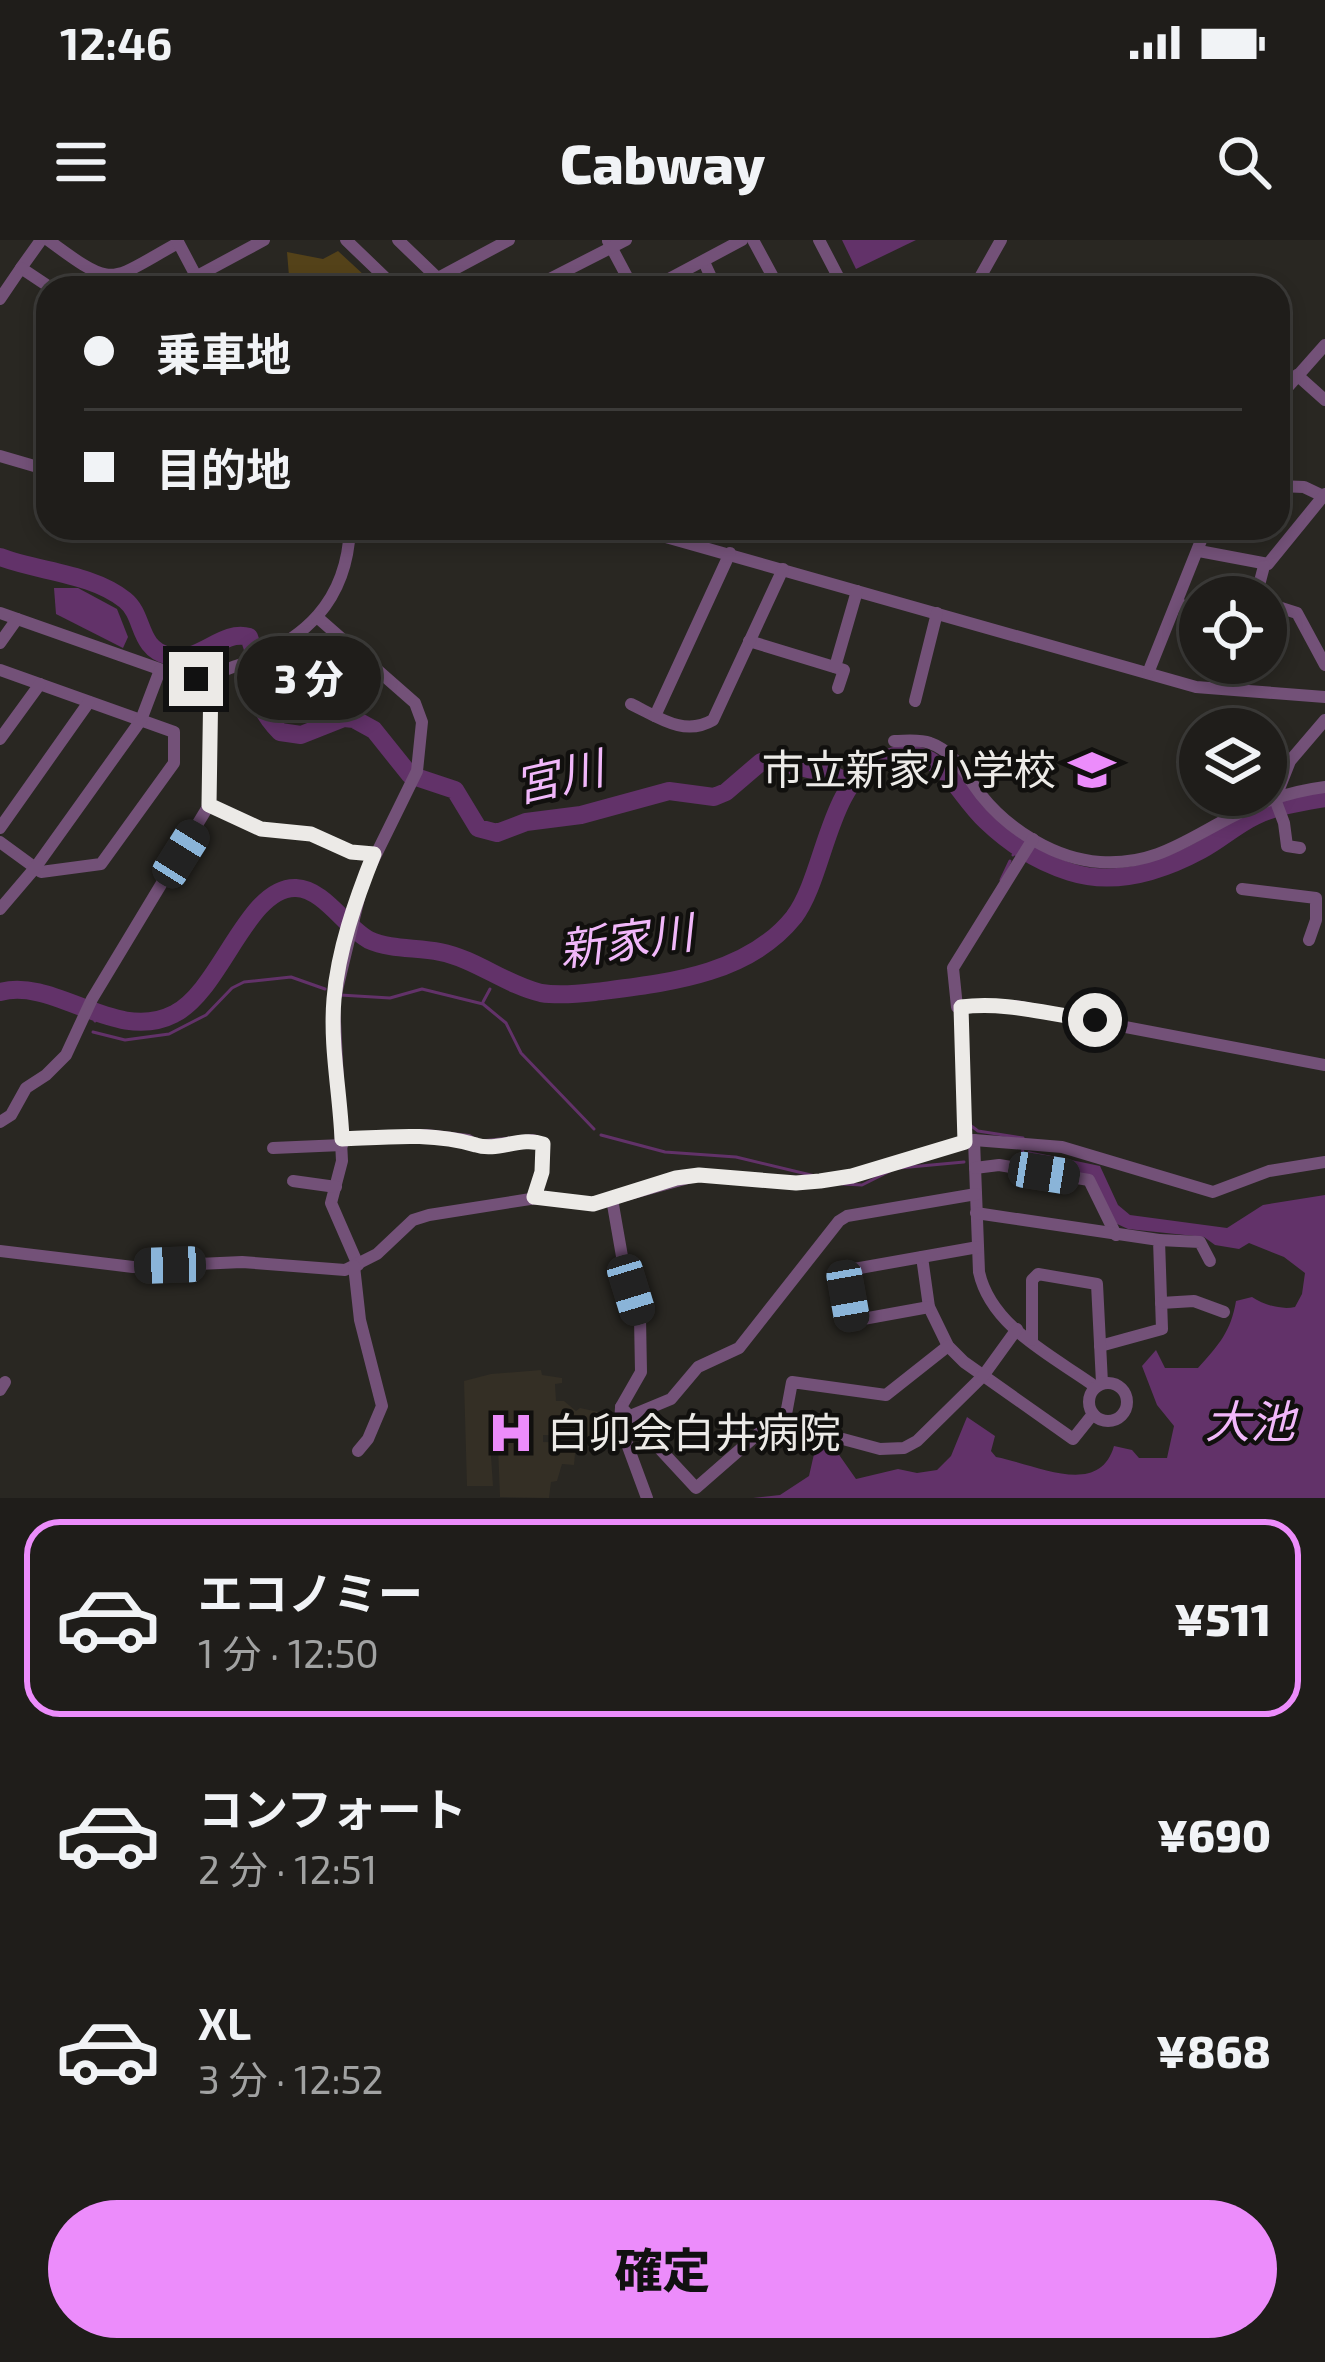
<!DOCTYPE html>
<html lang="ja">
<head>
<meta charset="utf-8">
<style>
  :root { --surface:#1f1d1a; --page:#272623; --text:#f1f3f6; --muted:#a1a2a2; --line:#3c3b39; --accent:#ec8cfb }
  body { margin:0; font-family:"Exo 2","Noto Sans JP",sans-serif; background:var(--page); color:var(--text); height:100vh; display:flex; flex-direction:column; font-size:45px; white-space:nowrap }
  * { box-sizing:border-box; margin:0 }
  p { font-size:39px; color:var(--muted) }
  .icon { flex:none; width:66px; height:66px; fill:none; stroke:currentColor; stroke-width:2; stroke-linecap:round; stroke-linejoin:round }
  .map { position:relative; height:1258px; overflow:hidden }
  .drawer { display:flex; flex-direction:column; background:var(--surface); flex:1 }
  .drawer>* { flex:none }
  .top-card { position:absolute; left:36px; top:36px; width:1254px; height:264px; border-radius:36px; box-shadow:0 6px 18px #0003,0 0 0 3px var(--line); display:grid; align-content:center; height:264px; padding:0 48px; background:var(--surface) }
  .buttons { position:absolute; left:1179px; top:336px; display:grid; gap:24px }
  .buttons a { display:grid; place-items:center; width:108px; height:108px; border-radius:50%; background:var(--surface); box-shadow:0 6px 18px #0003,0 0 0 3px var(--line); font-size:60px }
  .end { position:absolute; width:54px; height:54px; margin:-27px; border:15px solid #eceae7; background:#111; box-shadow:0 0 0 6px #111 }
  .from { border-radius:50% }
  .bubble { position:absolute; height:84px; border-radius:42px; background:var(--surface); box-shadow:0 6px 18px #0003,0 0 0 3px var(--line); font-size:39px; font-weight:800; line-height:84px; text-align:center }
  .car { position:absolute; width:36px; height:72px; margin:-36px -18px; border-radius:15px; box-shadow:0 0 9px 3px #0007; background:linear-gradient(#222 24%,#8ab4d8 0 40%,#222 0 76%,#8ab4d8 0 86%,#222 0) }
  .top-card b { display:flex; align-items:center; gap:42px; height:114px; font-size:45px }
  .top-card b+b { border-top:3px solid var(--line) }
  .top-card i { width:30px; height:30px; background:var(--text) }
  ul { padding:21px 0 0; list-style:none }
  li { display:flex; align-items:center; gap:36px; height:198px; margin:0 24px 18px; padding:0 24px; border:6px solid transparent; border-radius:36px }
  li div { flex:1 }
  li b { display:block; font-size:45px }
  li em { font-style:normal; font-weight:800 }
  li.active { border-color:var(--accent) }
  li>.icon { width:108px; height:108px; stroke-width:1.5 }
  .button { display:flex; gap:24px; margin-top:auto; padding:24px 48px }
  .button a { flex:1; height:138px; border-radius:72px; background:var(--accent); color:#111; font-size:48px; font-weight:800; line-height:138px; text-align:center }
  .status { display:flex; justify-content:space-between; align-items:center; height:84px; padding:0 60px; background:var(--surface); direction:ltr }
  .status svg { height:33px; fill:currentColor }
  header { display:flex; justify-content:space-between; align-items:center; height:156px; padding:0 48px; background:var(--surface); font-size:54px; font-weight:800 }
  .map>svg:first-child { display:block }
  .built { fill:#342f25 }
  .green { fill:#544219 }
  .water { fill:#623269 }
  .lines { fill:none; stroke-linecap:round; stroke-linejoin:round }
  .stream { stroke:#623269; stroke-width:3 }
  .river { stroke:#623269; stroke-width:18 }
  .minor { stroke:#735178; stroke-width:12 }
  .route { stroke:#eceae7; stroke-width:15 }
  .labels { text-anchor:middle; stroke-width:9; stroke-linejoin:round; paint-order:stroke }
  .poi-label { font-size:42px; fill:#eceae7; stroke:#11100e; text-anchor:end }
  .water-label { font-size:45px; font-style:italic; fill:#f1b7fa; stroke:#11100e }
</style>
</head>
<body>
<div class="status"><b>12:46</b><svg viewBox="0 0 49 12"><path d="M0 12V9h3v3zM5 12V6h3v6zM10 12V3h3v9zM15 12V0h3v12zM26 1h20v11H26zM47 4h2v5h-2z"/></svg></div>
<header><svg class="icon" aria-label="menu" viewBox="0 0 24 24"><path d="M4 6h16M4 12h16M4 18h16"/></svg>Cabway<svg class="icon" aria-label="search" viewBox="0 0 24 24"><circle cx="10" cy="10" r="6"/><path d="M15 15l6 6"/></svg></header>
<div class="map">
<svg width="1325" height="1258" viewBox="0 0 1325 1258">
  <rect width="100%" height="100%" fill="#292722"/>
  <path class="built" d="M541,1130L542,1135L562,1138V1143L555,1144L556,1161H564L576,1171L580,1168L617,1176L615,1198L543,1195V1202L576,1203L574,1225L562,1224L557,1241L551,1242L549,1258L500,1257L498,1207L493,1200L490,1201L493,1246H467L464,1141L491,1134Z"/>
  <path class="green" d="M338,11L378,48H290L287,12L323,19Z"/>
  <g class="water">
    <path d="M842,0H916L856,29Z"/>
    <path d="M54,348H78L117,369L128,397L123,408L56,374Z"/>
    <path d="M1028,911L1100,926L1118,965L1130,975L1227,988L1263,965L1325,955V1258H753L780,1255L809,1236L814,1214L820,1208L835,1209L856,1239L898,1229L917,1233L937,1230L951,1216L967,1177L995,1196L991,1211L996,1217C1038,1225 1099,1258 1114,1206L1132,1210L1139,1218H1167L1174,1186L1157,1165L1142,1126L1156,1110L1165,1128H1198C1219,1105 1231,1091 1236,1061L1252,1057C1264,1065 1281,1070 1295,1067L1302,1054L1305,1033L1284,1017L1249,1003L1239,1009L1215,1005L1204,997L1128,989L1115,983L1093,938L1029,925Z"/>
  </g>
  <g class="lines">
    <g class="stream">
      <path d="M1013,615L1018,607"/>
      <path d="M1001,640L1010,621"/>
      <path d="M495,741L498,734"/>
      <path d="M340,755L390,758L422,749L483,764L506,783L521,813L594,889"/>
      <path d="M483,762L490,749"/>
      <path d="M95,781L97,772"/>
      <path d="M93,792L125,800L169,794L206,775L232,748L244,742L291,737L325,749"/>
      <path d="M970,885L978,891L1023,898"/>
      <path d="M601,895L665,912L736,917L815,936"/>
      <path d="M1023,907L1022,917L1029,918"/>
      <path d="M899,928L964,922"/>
      <path d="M843,944L862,945L890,931"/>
    </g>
    <g class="river">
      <path d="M0,317C39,332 91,333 125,360C145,376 137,408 169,416C200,424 221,389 249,397C264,433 242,453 280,492L301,495L344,478L354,479L374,490L410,535L455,550L478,588L497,593L526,582L581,575L669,551L714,557L726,552L761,522L771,520L833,535L850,543"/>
      <path d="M0,752C55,737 116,804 174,774C221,751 247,646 296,648C324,649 345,687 369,700C391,710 417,707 440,712C476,719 506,745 541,753C559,756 578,754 595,752C664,743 747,736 794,677C825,636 828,542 879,521C939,496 952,549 986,581C1010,604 1038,622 1070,632C1114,646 1162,631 1201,610C1220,600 1236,585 1255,576C1276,566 1302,562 1325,558"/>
    </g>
    <g class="minor">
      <path d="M48,0C116,50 107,42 178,3"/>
      <path d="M177,0L196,36"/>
      <path d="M346,0L396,48"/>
      <path d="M398,0L448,48"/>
      <path d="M753,0L779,48"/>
      <path d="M819,0L844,48"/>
      <path d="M608,1L633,48"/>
      <path d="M704,22L716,48"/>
      <path d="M21,28L41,0"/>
      <path d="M438,38L509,0"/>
      <path d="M253,40L258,48"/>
      <path d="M175,48L264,0"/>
      <path d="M532,48L626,0"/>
      <path d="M652,48L742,0"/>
      <path d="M974,48L1001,0"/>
      <path d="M0,59L21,28L51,48"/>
      <path d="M1297,135L1325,160"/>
      <path d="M1278,158L1325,105"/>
      <path d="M0,216L48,230"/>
      <path d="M1278,246L1304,247L1325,257"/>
      <path d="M634,288L1196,447L1325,457"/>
      <path d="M1199,311L1268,324L1325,254"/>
      <path d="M1264,326L1258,349L1264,357"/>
      <path d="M1266,359L1275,366L1297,373L1325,425"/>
      <path d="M1178,364L1200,370"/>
      <path d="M0,373L185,438C205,439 221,431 239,425C305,400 347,362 350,288"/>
      <path d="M317,377L415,463L422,482L417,531L363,641L334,762L342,921L331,963L358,1025"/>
      <path d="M749,401L844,430L838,448"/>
      <path d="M0,403L17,379"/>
      <path d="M835,427L857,351"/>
      <path d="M0,430L174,492V523L101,624L41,632L0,602"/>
      <path d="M1148,433L1206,288"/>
      <path d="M915,461L937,373"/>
      <path d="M631,464C658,477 684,497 713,480L783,329"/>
      <path d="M655,476L730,313"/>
      <path d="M0,499L40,444"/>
      <path d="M894,501C906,501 919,499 930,503C954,511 967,537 981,555C1009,590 1055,619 1100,622C1157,626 1190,597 1237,574C1265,560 1294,551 1325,547"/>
      <path d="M209,565L261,589L311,594L351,612L374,614"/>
      <path d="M0,588L89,462"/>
      <path d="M1033,599L953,728L957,767L1015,766L1325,825"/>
      <path d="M1300,608L1287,606L1284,583L1275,559L1290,521L1325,480"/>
      <path d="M1242,649L1316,658V680L1309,700"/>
      <path d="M0,669L35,628L141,480L160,430"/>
      <path d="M961,767L965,901"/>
      <path d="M0,882L11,875L26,848L46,835L66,815L92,759L209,565L211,436"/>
      <path d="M342,899L426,895L468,900L477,906L533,900L543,904L542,932L534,957"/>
      <path d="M974,900L979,1032C991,1087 1053,1116 1096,1147"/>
      <path d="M273,908L342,905"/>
      <path d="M975,928L999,925L1089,940L1116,995"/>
      <path d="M293,941L336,947"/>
      <path d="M612,959L623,1022L640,1078L641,1132L621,1167L620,1185L647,1258"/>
      <path d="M976,973L1159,1000L1162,1089L1100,1106"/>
      <path d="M1159,1000L1200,1002L1210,1021"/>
      <path d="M0,1011L133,1027L242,1022L345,1030L377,1014L413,980L429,975L543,957L593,964L699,935L796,943L820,941L852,936L974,900L1062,907L1213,952L1269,931L1325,922"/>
      <path d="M922,1017L929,1067L948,1106L964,1122L1073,1199L1093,1174"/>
      <path d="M354,1026L360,1080L382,1166L368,1199L358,1211"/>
      <path d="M1161,1063L1194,1061L1224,1072"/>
      <path d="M929,1067L852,1081L843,1031L978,1007"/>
      <path d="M1032,1100V1040L1038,1034L1097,1044L1102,1143"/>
      <circle cx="1108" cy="1162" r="19"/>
      <path d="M0,1150L5,1142"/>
      <path d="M621,1167L696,1248L759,1193L772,1187L791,1185L880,1209L904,1208L917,1201L983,1136L1017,1089"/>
      <path d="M630,1176L671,1159L698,1127L739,1108L839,981L847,976L976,954"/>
      <path d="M784,1185L792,1142L886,1155L948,1106"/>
    </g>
  </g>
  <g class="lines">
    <path class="route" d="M196,439L211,436L209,565L261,589L311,594L351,612L374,614C356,659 338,710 334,759C330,806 340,852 342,899C388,897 432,892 476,905C497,912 521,896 543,904L542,932L534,957L593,964L676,938L699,935L796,943L820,941L852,936L965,902L961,767C1007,761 1050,775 1095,780"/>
  </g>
  <defs>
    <g id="school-bare" transform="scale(3.6)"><path d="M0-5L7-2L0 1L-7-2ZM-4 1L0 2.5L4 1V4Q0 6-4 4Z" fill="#ec8cfb" stroke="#11100e" stroke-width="2.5" paint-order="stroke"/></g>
    <g id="hospital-bare" transform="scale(3.6)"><path d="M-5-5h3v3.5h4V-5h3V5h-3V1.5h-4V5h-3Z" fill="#ec8cfb" stroke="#11100e" stroke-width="2.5" paint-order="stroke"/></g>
  </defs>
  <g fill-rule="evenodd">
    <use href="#school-bare" x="1092" y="530"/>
    <use href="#hospital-bare" x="511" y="1193"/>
  </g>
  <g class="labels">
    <g class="poi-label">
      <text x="1056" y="545">市立新家小学校</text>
      <text x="547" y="1208" text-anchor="start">白卯会白井病院</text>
    </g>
    <g class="water-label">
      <text transform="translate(559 537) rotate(-13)" y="16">宮川</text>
      <text transform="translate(626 701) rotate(-8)" y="16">新家川</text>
      <text x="1250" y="1198">大池</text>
    </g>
  </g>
</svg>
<div class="buttons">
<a><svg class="icon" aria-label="locate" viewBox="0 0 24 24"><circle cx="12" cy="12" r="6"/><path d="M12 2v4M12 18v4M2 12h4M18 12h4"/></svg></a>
<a><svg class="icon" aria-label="layers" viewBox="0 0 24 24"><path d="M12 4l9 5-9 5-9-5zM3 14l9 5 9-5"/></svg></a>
</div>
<i class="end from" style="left:1095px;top:780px"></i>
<i class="end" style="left:196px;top:439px"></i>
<div class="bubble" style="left:237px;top:396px;width:144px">3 分</div>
<i class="car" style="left:181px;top:614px;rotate:32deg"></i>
<i class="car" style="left:1044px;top:933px;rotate:99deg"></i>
<i class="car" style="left:170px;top:1025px;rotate:268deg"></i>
<i class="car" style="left:631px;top:1050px;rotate:163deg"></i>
<i class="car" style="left:848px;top:1056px;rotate:170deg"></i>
<div class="top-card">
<b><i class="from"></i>乗車地</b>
<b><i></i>目的地</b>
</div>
</div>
<section class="drawer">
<ul>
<li class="active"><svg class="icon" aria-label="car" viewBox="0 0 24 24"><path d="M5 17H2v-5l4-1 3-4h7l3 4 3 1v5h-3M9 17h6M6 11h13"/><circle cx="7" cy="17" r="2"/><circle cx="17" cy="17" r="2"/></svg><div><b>エコノミー</b><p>1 分 · 12:50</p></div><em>¥511</em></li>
<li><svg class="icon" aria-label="car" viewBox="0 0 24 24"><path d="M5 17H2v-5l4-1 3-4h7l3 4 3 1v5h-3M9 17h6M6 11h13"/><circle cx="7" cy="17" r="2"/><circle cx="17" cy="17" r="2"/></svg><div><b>コンフォート</b><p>2 分 · 12:51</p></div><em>¥690</em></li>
<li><svg class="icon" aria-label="car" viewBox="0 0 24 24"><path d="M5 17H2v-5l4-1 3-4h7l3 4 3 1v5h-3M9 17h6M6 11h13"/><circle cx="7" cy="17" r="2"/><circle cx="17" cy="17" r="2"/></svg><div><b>XL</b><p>3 分 · 12:52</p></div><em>¥868</em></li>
</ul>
<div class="button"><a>確定</a></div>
</section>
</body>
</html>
